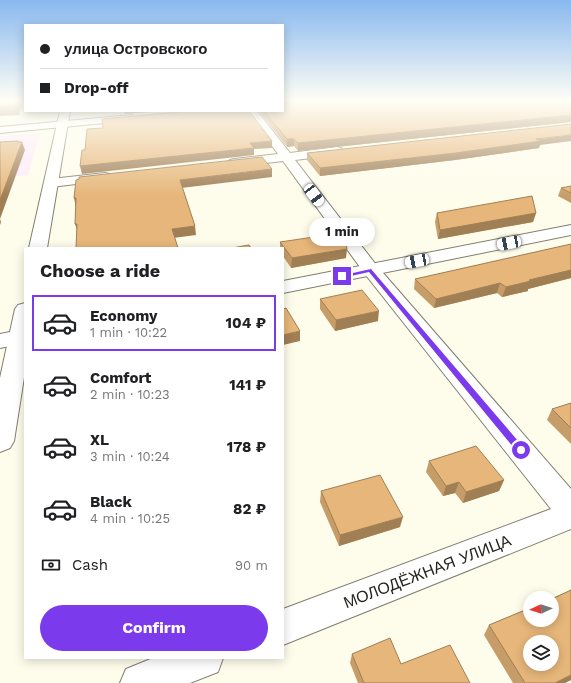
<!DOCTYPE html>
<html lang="en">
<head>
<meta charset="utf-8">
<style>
  :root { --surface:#fff; --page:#f2f2f2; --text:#202124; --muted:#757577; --line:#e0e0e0; --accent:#7c3aed }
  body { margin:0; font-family:"Work Sans",sans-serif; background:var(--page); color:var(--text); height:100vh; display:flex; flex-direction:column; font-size:15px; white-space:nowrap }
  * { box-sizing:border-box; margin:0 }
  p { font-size:13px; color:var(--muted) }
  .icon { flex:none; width:22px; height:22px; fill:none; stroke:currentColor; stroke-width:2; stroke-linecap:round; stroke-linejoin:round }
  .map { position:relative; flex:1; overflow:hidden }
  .sheet { position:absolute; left:24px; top:247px; width:260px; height:412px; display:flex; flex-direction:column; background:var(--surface); border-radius:0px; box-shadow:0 2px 10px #0003 }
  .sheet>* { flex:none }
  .banner { position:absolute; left:24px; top:24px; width:260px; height:88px; border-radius:0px; box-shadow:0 2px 10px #0003; display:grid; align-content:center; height:88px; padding:0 16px; background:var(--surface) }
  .needle { width:26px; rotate:267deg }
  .fabs { position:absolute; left:523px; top:591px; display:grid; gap:8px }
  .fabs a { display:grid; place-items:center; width:36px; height:36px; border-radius:50%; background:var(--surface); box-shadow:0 2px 10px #0003; font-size:20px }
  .end { position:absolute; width:18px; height:18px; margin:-9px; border:5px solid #7c3aed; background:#fff; box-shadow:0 0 0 2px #fff }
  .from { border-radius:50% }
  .bubble { position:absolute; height:28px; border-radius:14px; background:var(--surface); box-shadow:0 2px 10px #0003; font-size:13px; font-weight:700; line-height:28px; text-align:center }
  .car { position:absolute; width:12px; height:24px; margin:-12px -6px; border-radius:5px; box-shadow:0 0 3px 1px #0007; background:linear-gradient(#fff 24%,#345 0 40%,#fff 0 76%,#345 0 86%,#fff 0) }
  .banner b { display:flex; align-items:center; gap:14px; height:38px; font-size:15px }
  .banner b+b { border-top:1px solid var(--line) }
  .banner i { width:10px; height:10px; background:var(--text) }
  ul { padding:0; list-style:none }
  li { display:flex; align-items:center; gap:12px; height:56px; margin:0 8px 6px; padding:0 8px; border:2px solid transparent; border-radius:0px }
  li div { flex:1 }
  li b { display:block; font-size:15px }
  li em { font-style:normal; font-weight:700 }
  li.current { border-color:var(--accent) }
  li>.icon { width:36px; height:36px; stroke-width:1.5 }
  h2 { padding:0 16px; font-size:18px; line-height:48px }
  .pay { display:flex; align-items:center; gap:10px; height:44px; padding:0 16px; font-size:15px }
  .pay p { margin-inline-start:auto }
  .button { display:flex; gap:8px; margin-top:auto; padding:8px 16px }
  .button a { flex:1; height:46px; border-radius:24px; background:var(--accent); color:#fff; font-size:16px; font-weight:700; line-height:46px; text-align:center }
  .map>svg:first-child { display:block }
  .commercial { fill:#fdeafb }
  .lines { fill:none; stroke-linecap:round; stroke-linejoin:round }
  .minor-casing { stroke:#817f70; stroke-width:2 }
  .tertiary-casing { stroke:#817f70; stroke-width:2 }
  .secondary-casing { stroke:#817f70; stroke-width:2 }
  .minor { fill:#fff; fill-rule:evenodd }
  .tertiary { fill:#fff; fill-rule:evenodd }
  .secondary { fill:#fff; fill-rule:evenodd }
  .wall { fill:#c69d69 }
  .shaded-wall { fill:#a17f55 }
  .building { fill:#e6b67a; stroke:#a17f55; fill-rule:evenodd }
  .route { fill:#7c3aed }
  .labels { text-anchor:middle; stroke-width:4; stroke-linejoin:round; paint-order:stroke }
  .near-street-label { font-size:16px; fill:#25241e; stroke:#fff }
</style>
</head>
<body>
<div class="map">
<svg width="571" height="683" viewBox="0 0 571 683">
  <rect width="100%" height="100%" fill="#fefceb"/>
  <path class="commercial" d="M40,133L28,175L0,178V136Z"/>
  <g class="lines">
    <g class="minor-casing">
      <g id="minor">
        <path d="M247,111H257L290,153L337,147L341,148L343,151L341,154L337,155L295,160L377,266L571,489V529L283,645V609L551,509L365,274L283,161L234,167L230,166L228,163L230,160L234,159L278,154Z"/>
        <path d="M105,173L110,174L112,177L110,180L51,187L46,186L44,183L46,180L51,179Z"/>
        <path d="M153,658H223L218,672L190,683H120L126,669Z"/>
      </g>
    </g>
    <g class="tertiary-casing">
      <g id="tertiary">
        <path d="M132,115L137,118L136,120L0,133V127Z"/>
        <path d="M571,225V235L283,293V281Z"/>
        <path d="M25,329V343L0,348V334Z"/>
      </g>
    </g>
    <g class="secondary-casing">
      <g id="secondary">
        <path d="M60,111H70L47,248H29Z"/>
        <path d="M25,303V371L14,441L10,448L0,452V378L15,309L18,305Z"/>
      </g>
    </g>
    <use href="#minor" class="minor"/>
    <use href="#tertiary" class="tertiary"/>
    <use href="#secondary" class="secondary"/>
  </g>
  <g class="wall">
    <path d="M571,101V122L298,151L294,146L287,147L259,111H283Z"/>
    <path d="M540,145L539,148L455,160L320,176L307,160V153Z"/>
    <path d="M571,186V203L558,196L561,188Z"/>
    <path d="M437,213H536L533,222L438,239L435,222Z"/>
    <path d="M280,242L346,258L291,268L283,256V248H280Z"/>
    <path d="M571,244V278L528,289V291L502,297L497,293L434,308L414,289L415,279Z"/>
    <path d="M320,299L378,321L335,331L320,309Z"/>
    <path d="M571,403V444L547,420L552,409Z"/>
    <path d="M429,461L504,480L499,491L463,503L455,493L443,496L426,472Z"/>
    <path d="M321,491L400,527L339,546L320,502Z"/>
    <path d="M571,590V680L565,683H513L484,635L489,625Z"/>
    <path d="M352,654L401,664L470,683H358L350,663Z"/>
  </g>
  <g class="shaded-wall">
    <path d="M17,101H22L19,115L0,116V106Z"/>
    <path d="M124,111H161L125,114Z"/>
    <path d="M571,115V122L298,151V143Z"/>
    <path d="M571,135V141L540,145L539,148L455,160L320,176V168Z"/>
    <path d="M287,139H294V146L287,147Z"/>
    <path d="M18,141L20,147L22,142L25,150L0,219L1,222L0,225V200Z"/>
    <path d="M272,141V148L254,149V155L82,174L80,166L250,143Z"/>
    <path d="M272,169V177L181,188L180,180Z"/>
    <path d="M74,198H76V207Z"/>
    <path d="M536,213L533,222L438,239L440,230Z"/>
    <path d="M75,224H77L78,233Z"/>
    <path d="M195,226L196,235L173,238L172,229Z"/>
    <path d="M347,249L346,258L291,268L292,258Z"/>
    <path d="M571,270V278L528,289V291L502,297L506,287L529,280Z"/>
    <path d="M500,283L497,293L434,308L436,299Z"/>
    <path d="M379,311L378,321L335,331L336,320Z"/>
    <path d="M300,331V341L283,345V335Z"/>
    <path d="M504,480L499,491L463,503L466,492Z"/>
    <path d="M459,482L455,493L443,496L446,486Z"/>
    <path d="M403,517L400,527L339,546L340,535Z"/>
    <path d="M571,675V680L565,683H555Z"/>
  </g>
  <g class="building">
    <path d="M0,101H17L16,105L0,106Z"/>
    <path d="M305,101H571V115L298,143L294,139H287L264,111H283V103Z"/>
    <path d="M190,111H249L272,141L250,143L254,148L80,166L82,150H85L87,129L103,128L102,119Z"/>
    <path d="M571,124V135L536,139L541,141L456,153L320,168L307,153Z"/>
    <path d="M18,141V142H22L0,200V142Z"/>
    <path d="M262,157L272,169L180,180L195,226L172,229L178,248H76L77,224H75L76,198H74L76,180L79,179V177Z"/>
    <path d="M571,186V193L561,188Z"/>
    <path d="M532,196L536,213L440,230L437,213Z"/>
    <path d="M341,233L345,238L347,249L292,258L280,242Z"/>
    <path d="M571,244V270L529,280L531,281L506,287L500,283L436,299L415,279Z"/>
    <path d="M249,245L251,248H232Z"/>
    <path d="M362,290L379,311L336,320L320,299Z"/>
    <path d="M286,308L300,331L283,335V309Z"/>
    <path d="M571,403V428L552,409Z"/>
    <path d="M476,446L504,480L466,492L459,482L446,486L429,461Z"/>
    <path d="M380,475L403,517L340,535L321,491Z"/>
    <path d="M571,590V675L555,683H525L489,625L530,608V620H552V599ZM530,642H552V664H530Z"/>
    <path d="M390,638L401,664L450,645L470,683H364L352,654Z"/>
  </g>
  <linearGradient id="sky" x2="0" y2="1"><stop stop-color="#88b8ef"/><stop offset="0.51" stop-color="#fffef6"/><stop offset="1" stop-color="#fffef6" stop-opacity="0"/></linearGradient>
  <rect width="571" height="197" fill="url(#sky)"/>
  <path class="route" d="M371,269L524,448V453H518L369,272L342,278L339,276Z"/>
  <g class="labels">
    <g class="near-street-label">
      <text transform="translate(427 571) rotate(-21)" y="6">МОЛОДЁЖНАЯ УЛИЦА</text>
    </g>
  </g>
</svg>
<div class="fabs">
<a><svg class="needle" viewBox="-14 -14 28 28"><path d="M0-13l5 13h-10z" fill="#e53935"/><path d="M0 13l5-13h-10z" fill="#757577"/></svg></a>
<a><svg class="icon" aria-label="layers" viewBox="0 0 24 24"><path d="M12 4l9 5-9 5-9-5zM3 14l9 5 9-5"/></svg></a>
</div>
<i class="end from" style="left:521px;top:450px"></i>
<i class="end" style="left:342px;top:276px"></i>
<div class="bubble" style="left:309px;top:218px;width:66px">1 min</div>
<i class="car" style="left:314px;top:195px;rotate:143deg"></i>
<i class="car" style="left:509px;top:243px;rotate:259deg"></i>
<i class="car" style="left:417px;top:261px;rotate:259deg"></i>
<div class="banner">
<b><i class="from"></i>улица Островского</b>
<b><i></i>Drop-off</b>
</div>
<section class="sheet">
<h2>Choose a ride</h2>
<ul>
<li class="current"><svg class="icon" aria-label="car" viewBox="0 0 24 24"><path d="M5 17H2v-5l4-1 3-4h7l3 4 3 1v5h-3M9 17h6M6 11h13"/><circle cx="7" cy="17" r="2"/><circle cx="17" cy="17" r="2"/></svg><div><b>Economy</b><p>1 min · 10:22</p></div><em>104 ₽</em></li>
<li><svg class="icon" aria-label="car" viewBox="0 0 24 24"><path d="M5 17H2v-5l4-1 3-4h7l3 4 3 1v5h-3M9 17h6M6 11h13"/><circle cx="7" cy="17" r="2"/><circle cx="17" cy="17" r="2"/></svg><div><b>Comfort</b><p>2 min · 10:23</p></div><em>141 ₽</em></li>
<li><svg class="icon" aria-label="car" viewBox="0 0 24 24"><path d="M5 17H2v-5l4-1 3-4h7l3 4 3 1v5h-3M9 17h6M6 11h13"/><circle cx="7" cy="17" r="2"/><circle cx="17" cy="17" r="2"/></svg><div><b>XL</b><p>3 min · 10:24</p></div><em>178 ₽</em></li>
<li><svg class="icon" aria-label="car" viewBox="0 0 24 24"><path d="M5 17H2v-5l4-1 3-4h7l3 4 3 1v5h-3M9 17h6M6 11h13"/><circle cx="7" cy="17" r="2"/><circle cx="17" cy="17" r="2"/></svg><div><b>Black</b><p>4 min · 10:25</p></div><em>82 ₽</em></li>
</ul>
<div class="pay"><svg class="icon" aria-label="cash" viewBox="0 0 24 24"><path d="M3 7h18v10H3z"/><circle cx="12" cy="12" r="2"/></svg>Cash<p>90 m</p></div>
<div class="button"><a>Confirm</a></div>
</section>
</div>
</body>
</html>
